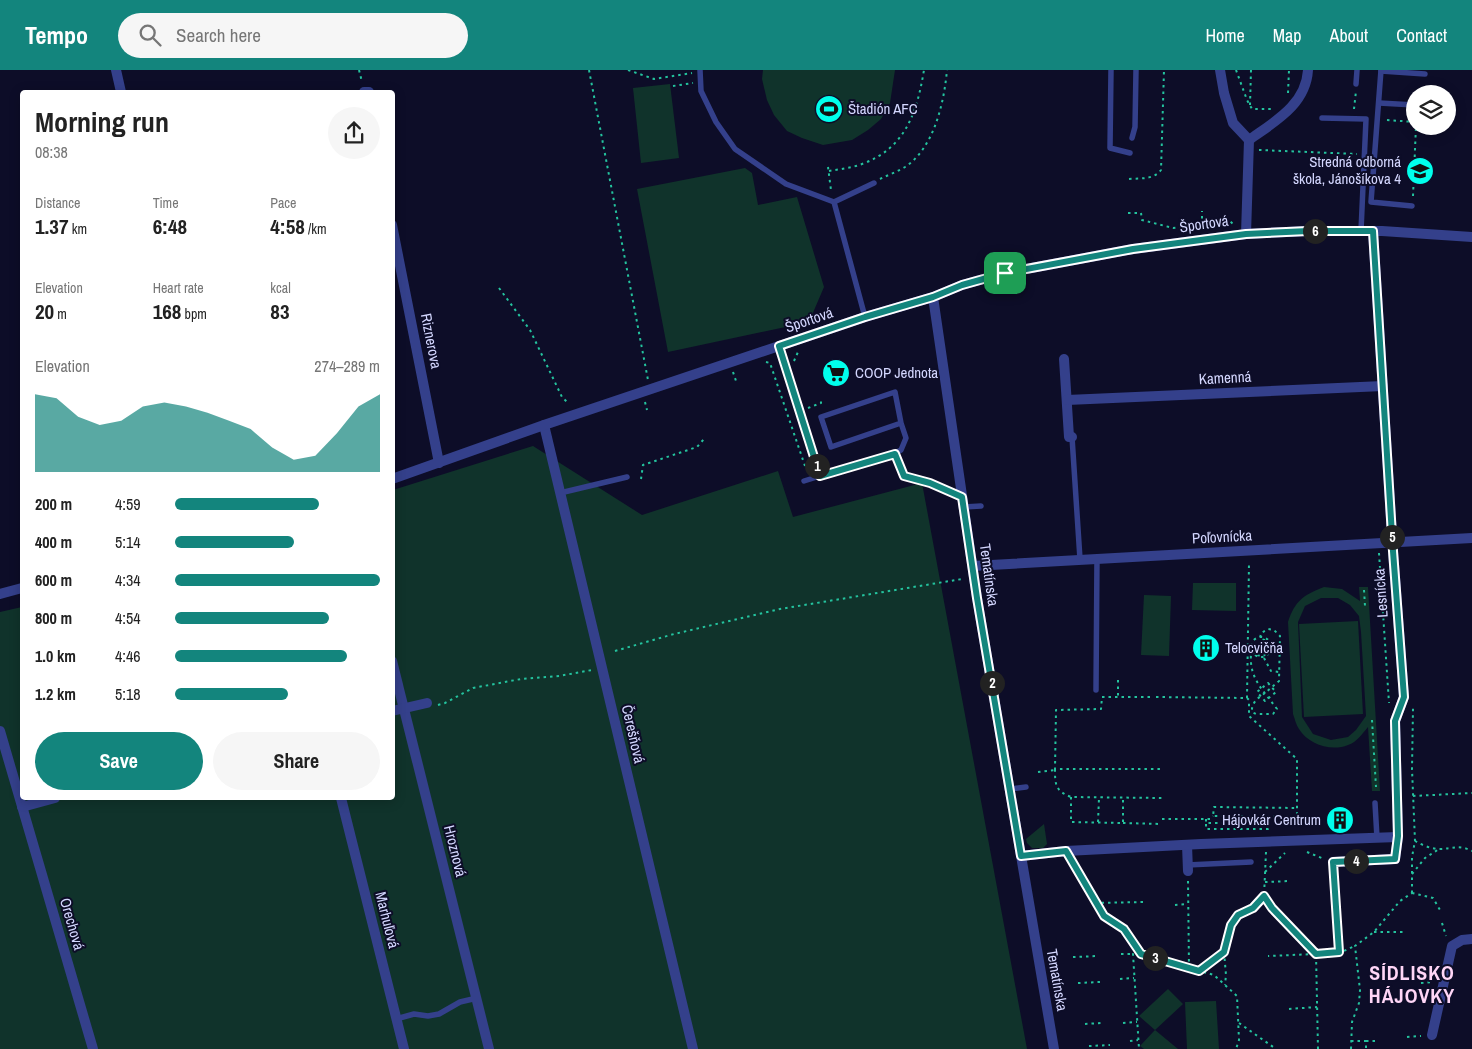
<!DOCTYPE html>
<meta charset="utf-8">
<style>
body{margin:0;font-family:"Archivo Narrow",sans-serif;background:#f6f6f6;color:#222;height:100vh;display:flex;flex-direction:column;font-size:19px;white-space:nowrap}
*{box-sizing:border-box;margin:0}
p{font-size:16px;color:#767676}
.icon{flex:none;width:28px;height:28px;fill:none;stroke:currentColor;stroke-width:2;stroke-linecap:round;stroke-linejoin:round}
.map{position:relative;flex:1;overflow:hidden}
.side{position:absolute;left:20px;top:20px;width:375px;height:710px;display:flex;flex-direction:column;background:#fff;border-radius:5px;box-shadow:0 2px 12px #0003}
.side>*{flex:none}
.buttons{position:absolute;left:1406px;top:15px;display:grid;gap:10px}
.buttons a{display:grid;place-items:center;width:50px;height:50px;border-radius:50%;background:#fff;box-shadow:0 2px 12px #0003;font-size:25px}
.pin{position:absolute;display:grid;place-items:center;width:42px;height:42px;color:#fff;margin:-21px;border-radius:10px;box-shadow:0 2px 8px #0006}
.km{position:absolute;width:25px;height:25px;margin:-12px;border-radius:50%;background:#222;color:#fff;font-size:14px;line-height:25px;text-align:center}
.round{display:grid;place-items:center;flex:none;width:52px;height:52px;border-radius:26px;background:#f6f6f6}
.headline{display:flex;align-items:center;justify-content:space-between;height:85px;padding:0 15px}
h1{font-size:28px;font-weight:800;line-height:38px}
.metrics{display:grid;grid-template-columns:repeat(3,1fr);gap:8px;height:85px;padding:5px 15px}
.metrics div{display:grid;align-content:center}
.metrics b{font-size:21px;font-weight:800}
.metrics small{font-size:14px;font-weight:400}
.metrics p{font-size:14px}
.chart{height:140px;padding:10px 15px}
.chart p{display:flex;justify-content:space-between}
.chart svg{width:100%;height:90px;margin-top:5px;fill:#13857d;opacity:.7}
.button{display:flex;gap:10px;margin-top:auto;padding:10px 15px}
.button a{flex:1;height:58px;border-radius:30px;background:#13857d;color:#fff;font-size:20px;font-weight:800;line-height:58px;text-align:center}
.button a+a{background:#f6f6f6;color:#222}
ul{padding:0 15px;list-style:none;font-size:16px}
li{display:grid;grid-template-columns:80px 60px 1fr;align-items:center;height:38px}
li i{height:12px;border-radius:6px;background:#13857d}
header{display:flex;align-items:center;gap:30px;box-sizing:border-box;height:70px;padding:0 25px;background:#13857d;color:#fff}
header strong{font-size:24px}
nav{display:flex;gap:28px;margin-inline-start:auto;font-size:18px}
.search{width:350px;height:45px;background:#f6f6f6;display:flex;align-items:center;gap:12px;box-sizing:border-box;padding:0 18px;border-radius:28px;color:#767676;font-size:19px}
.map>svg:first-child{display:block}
</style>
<header>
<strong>Tempo</strong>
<div class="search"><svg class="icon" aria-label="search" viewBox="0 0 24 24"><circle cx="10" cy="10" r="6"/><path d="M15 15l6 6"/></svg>Search here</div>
<nav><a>Home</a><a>Map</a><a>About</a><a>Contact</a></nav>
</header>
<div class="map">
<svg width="1472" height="979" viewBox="0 0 1472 979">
<rect width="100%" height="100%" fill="#0d0d28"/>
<g fill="#10332b" fill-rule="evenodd">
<path d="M763 0H895L890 33 881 49 868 60 852 70 823 75 802 68 787 61 774 45 767 30 762 9Z"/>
<path d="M670 14 679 88 641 93 633 18Z"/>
<path d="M745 98 752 103 758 135 797 127 824 217 809 252 668 282 637 119Z"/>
<path d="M533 376 642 445 778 401 793 447 922 413 1027 979H0V542L22 537V728H392L393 420Z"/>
<path d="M1193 513H1236V541L1192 540Z"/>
<path d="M1324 517 1342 519 1360 531 1359 517H1368L1380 721H1372L1368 657C1362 664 1357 672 1348 675 1331 682 1308 674 1299 659 1296 655 1295 649 1293 644L1288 552C1295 531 1303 525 1324 517ZM1321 528H1338L1350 535 1359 546 1361 562 1366 646 1356 660 1348 667 1331 670 1313 664 1302 647 1298 552 1305 536Z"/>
<path d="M1144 525 1171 526 1169 586 1141 585Z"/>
<path d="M1358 551 1363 644 1304 647 1299 554Z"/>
<path d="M1044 754 1047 774 1043 778H1032L1027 773 1026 769Z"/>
<path d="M1168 919 1183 934 1155 960 1178 979H1144L1140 976 1155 960 1139 946Z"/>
<path d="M1216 931 1219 979H1187L1185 932Z"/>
</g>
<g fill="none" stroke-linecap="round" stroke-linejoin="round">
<g stroke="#24c39e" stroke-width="2" stroke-dasharray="2.5 4" stroke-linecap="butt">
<path d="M359 0 362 12"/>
<path d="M589 0 648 310"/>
<path d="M628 0 654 9 692 3"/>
<path d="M1236 0 1247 30 1252 39H1271"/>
<path d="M673 16 693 13"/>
<path d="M1288 23 1289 0"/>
<path d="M1250 35 1251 0"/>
<path d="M1354 39 1356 21"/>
<path d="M1387 50 1415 52"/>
<path d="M1259 80 1357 84"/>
<path d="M828 97 831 120"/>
<path d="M829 101C840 99 852 98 862 94 906 78 917 42 924 0"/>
<path d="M880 109C888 105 897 102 905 97 934 78 944 33 947 0"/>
<path d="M1129 109C1141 108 1153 110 1161 100L1164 0"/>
<path d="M1413 126 1416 56"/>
<path d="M1128 143H1141L1142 150 1173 158 1230 151 1234 155"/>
<path d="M1202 155V141"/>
<path d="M499 218 530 260 562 327 569 334"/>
<path d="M794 291 798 282"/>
<path d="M766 292 770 293 805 396"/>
<path d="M733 302 736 311"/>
<path d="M645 332 647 340"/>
<path d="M808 338 821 333V330"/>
<path d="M641 409 643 395 697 377 704 369"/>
<path d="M913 409 930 413 951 422"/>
<path d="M1379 483 1389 633"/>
<path d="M1364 520 1365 536"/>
<circle cx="1261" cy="577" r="10"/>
<path d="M1270 578H1279"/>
<path d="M615 581 674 564 780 539 962 509"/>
<path d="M1264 588 1271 601 1279 602"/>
<path d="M1118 610V627"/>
<path d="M1268 613 1276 622 1265 631 1257 622Z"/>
<path d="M1265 623C1258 628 1251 633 1252 642L1256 644H1273L1277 639C1264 621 1249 609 1251 584L1253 582 1255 585 1263 586C1272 581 1272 570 1260 569L1261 563 1268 559 1274 560 1280 566 1279 611 1265 623"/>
<path d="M1150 627H1102L1101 639 1056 640 1055 699H1162"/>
<path d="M1156 627 1247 628 1249 493"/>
<path d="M1247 628 1249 630V646L1297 689V747L1213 746 1214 737 1297 738"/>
<path d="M438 635 445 633 473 618 521 609 559 606 592 600"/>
<path d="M1372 650 1376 717"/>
<path d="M1055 699C1055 714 1055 721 1071 727L1162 728"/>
<path d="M1038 702 1055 700"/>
<path d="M1413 726 1472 723"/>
<path d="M1071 727V752L1123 753V729"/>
<path d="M1162 749H1210L1213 746"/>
<path d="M1206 749V753H1268V759H1206V753"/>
<path d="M1098 752 1099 728"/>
<path d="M1123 753 1162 754"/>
<path d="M1415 771C1422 775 1431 779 1439 779 1453 779 1458 774 1472 781"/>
<path d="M1266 782 1264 826 1272 838 1316 884 1268 886"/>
<path d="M1307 782 1324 789"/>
<path d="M1072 792 1104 846 1124 859 1141 884 1214 905 1237 926 1239 970 1236 979"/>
<path d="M1265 802 1285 783"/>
<path d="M1334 803 1339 883"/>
<path d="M1412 804 1425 788 1439 779"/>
<path d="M1188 811 1189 898"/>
<path d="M1265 812 1290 811"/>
<path d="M1412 823V787L1415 771 1412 699 1413 638"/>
<path d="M1412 823 1433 828 1440 840"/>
<path d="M1095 833 1144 832"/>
<path d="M1175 835 1188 834"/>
<path d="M1442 853 1446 866"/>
<path d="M1374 862H1405"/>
<path d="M1135 877 1133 884 1139 979"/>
<path d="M1224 882 1226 905 1225 915"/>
<path d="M1121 884H1133"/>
<path d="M1073 887 1098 886"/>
<path d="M1199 901 1224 882 1231 855 1238 845 1253 838 1264 826"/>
<path d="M1120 909 1134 908"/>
<path d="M1078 913 1100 912"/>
<path d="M1421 913 1432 912"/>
<path d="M1289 939 1317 937"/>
<path d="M1123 953 1137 952"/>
<path d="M1239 953 1276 979"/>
<path d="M1085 954 1102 953"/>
<path d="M1407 967 1421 966"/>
<path d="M1130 971 1138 970"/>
<path d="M1351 971H1366V979"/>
<path d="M1366 971H1376"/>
<path d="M1089 976 1110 975"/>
<path d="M1318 979 1316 884 1339 883 1355 876"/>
<path d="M1351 979 1352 952 1359 933 1360 920 1355 876 1374 862 1400 831 1412 823"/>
</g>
<g stroke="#34408b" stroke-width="5.5">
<path d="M700 0 701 21 716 52 735 79 786 114 834 132"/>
<path d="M1111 0 1110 78 1130 83"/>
<path d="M1381 0 1371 132 1412 136"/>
<path d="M1381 1 1425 4"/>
<path d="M1356 14 1357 0"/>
<path d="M1379 33 1415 35"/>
<path d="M1322 48 1366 49 1361 161"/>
<path d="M1132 68 1135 57 1136 0"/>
<path d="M865 247 834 132 874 113"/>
<path d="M779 276 820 406 895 383 901 380 906 368 901 353 831 377 821 347 895 322 901 353"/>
<path d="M1072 367 1080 489"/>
<path d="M895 383 904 406"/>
<path d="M804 411 820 406"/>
<path d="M560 423 627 407"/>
<path d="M964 437 981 436"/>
<path d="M1096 620 1097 488"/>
<path d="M1010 719 1026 717"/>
<path d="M1375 733 1377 768"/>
<path d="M1187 795 1251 792"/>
<path d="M396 949 414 944 428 946 439 944 460 932 477 928"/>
</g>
<g stroke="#34408b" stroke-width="10">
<path d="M116 0 121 22"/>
<path d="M1220 0 1224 23 1233 53 1249 70"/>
<path d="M364 22H369"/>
<path d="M392 155 439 393"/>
<path d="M1246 164 1249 70C1274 52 1306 35 1308 0"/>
<path d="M933 227 977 528 1054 979"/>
<path d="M1064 289 1069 367H1072"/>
<path d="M1067 330 1383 316"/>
<path d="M544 355 693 979"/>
<path d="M392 409 544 355 865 247 933 227 962 215 1005 203 1133 179 1246 164 1308 161H1382L1472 167"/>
<path d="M973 496 1472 468"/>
<path d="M0 524 22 518"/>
<path d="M392 591 489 979"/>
<path d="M392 641 427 633"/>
<path d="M0 661 93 979"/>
<path d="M341 728 404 979"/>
<path d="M22 737 55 728"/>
<path d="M1187 775 1188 801"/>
<path d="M1021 786 1066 781 1201 774 1398 767"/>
<path d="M1333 792 1395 789 1398 767 1395 651 1404 627 1393 481 1373 161"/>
<path d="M1432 965 1452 876 1462 870 1472 869"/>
</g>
</g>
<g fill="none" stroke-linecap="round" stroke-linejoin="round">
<g stroke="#fff" stroke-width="10">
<path id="route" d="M1308 161H1373L1393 481 1404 627 1395 651 1398 766 1395 789 1333 792 1339 882 1316 884 1272 838 1264 826 1253 838 1238 845 1231 855 1224 882 1199 901 1141 884 1124 859 1104 846 1066 781 1021 786 977 528 962 427 930 413 904 406 895 384 820 406 779 276 865 247 933 227 962 215 1005 203 1133 179 1246 164Z"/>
</g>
<use href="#route" stroke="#13857d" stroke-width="6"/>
</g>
<defs>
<g id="stadium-disc" transform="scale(1.4375)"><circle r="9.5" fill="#00ffec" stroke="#0d0d28"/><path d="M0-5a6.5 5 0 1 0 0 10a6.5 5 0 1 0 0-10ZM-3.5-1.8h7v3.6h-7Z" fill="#111"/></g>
<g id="university-disc" transform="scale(1.4375)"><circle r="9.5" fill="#00ffec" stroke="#0d0d28"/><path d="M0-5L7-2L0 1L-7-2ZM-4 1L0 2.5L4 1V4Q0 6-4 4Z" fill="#111"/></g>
<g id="supermarket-disc" transform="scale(1.4375)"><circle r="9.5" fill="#00ffec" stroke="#0d0d28"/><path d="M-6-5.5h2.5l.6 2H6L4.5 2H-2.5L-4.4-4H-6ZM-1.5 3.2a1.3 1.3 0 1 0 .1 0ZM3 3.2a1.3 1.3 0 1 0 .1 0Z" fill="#111"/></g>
<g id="building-disc" transform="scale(1.4375)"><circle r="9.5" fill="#00ffec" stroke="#0d0d28"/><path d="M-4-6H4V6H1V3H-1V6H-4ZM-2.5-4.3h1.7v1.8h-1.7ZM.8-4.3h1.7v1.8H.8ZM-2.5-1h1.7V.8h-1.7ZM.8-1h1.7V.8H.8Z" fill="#111"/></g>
</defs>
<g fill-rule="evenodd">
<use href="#stadium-disc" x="829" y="39"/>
<use href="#university-disc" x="1420" y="101"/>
<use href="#supermarket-disc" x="836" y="303"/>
<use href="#building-disc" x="1206" y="578"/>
<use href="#building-disc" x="1340" y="750"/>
</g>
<g text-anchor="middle" stroke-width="4" stroke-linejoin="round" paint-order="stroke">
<g font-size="15" fill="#d4d7ff" stroke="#0d0d28" text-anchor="start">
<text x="848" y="44">Štadión AFC</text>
<text x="1401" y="97" text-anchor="end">Stredná odborná<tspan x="1401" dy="17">škola, Jánošíkova 4</tspan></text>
<text x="855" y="308">COOP Jednota</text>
<text x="1225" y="583">Telocvičňa</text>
<text x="1321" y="755" text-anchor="end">Hájovkár Centrum</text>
</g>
<g font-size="15" fill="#d4d7ff" stroke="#0d0d28">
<text transform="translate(1204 154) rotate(-8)" y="5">Športová</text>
<text transform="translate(809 250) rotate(-19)" y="5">Športová</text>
<text transform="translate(431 271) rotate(79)" y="5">Riznerova</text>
<text transform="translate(1225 308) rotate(-3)" y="5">Kamenná</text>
<text transform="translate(1222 467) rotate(-3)" y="5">Poľovnícka</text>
<text transform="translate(989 505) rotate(82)" y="5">Tematínska</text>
<text transform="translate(1381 523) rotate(-94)" y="5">Lesnícka</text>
<text transform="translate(633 664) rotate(77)" y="5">Čerešňová</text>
<text transform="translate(455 781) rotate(76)" y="5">Hroznová</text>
<text transform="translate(387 850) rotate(76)" y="5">Marhuľová</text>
<text transform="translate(72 854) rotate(74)" y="5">Orechová</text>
<text transform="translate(1057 910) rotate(80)" y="5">Tematínska</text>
</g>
<g font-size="20" font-weight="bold" letter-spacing="1" fill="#ffd6f7" stroke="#0d0d28">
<text x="1412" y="910">SÍDLISKO<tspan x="1412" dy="23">HÁJOVKY</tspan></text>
</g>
</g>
</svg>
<div class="buttons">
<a><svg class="icon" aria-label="layers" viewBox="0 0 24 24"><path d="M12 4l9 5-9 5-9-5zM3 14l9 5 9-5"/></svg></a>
</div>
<div class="pin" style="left:1005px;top:203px;background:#1e9e55"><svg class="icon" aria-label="arrive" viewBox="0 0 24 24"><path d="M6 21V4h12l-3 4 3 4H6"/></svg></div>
<b class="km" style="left:817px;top:396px">1</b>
<b class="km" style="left:992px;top:613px">2</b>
<b class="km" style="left:1155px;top:888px">3</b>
<b class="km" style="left:1356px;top:791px">4</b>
<b class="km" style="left:1392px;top:467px">5</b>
<b class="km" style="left:1315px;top:161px">6</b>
<section class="side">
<div class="headline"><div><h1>Morning run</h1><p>08:38</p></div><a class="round"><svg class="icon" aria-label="share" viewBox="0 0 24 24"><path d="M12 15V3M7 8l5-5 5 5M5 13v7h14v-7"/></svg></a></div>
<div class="metrics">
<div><p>Distance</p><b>1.37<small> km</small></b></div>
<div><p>Time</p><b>6:48</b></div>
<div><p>Pace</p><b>4:58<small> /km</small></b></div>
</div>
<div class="metrics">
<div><p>Elevation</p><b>20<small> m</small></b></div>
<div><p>Heart rate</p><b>168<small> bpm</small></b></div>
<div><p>kcal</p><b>83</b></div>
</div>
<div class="chart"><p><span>Elevation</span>274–289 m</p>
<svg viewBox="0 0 160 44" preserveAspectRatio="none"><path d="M0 44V6L10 8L20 17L30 21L40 19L50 12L60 10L70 12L80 15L90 19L100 23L110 32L120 38L130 36L140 25L150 12L160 6V44z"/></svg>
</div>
<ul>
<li><b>200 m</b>4:59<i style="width:70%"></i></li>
<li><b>400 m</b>5:14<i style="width:58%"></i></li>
<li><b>600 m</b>4:34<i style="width:100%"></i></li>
<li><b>800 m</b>4:54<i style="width:75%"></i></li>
<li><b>1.0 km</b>4:46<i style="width:84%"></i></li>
<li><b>1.2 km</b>5:18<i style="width:55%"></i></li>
</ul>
<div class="button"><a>Save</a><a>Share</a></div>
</section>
</div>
